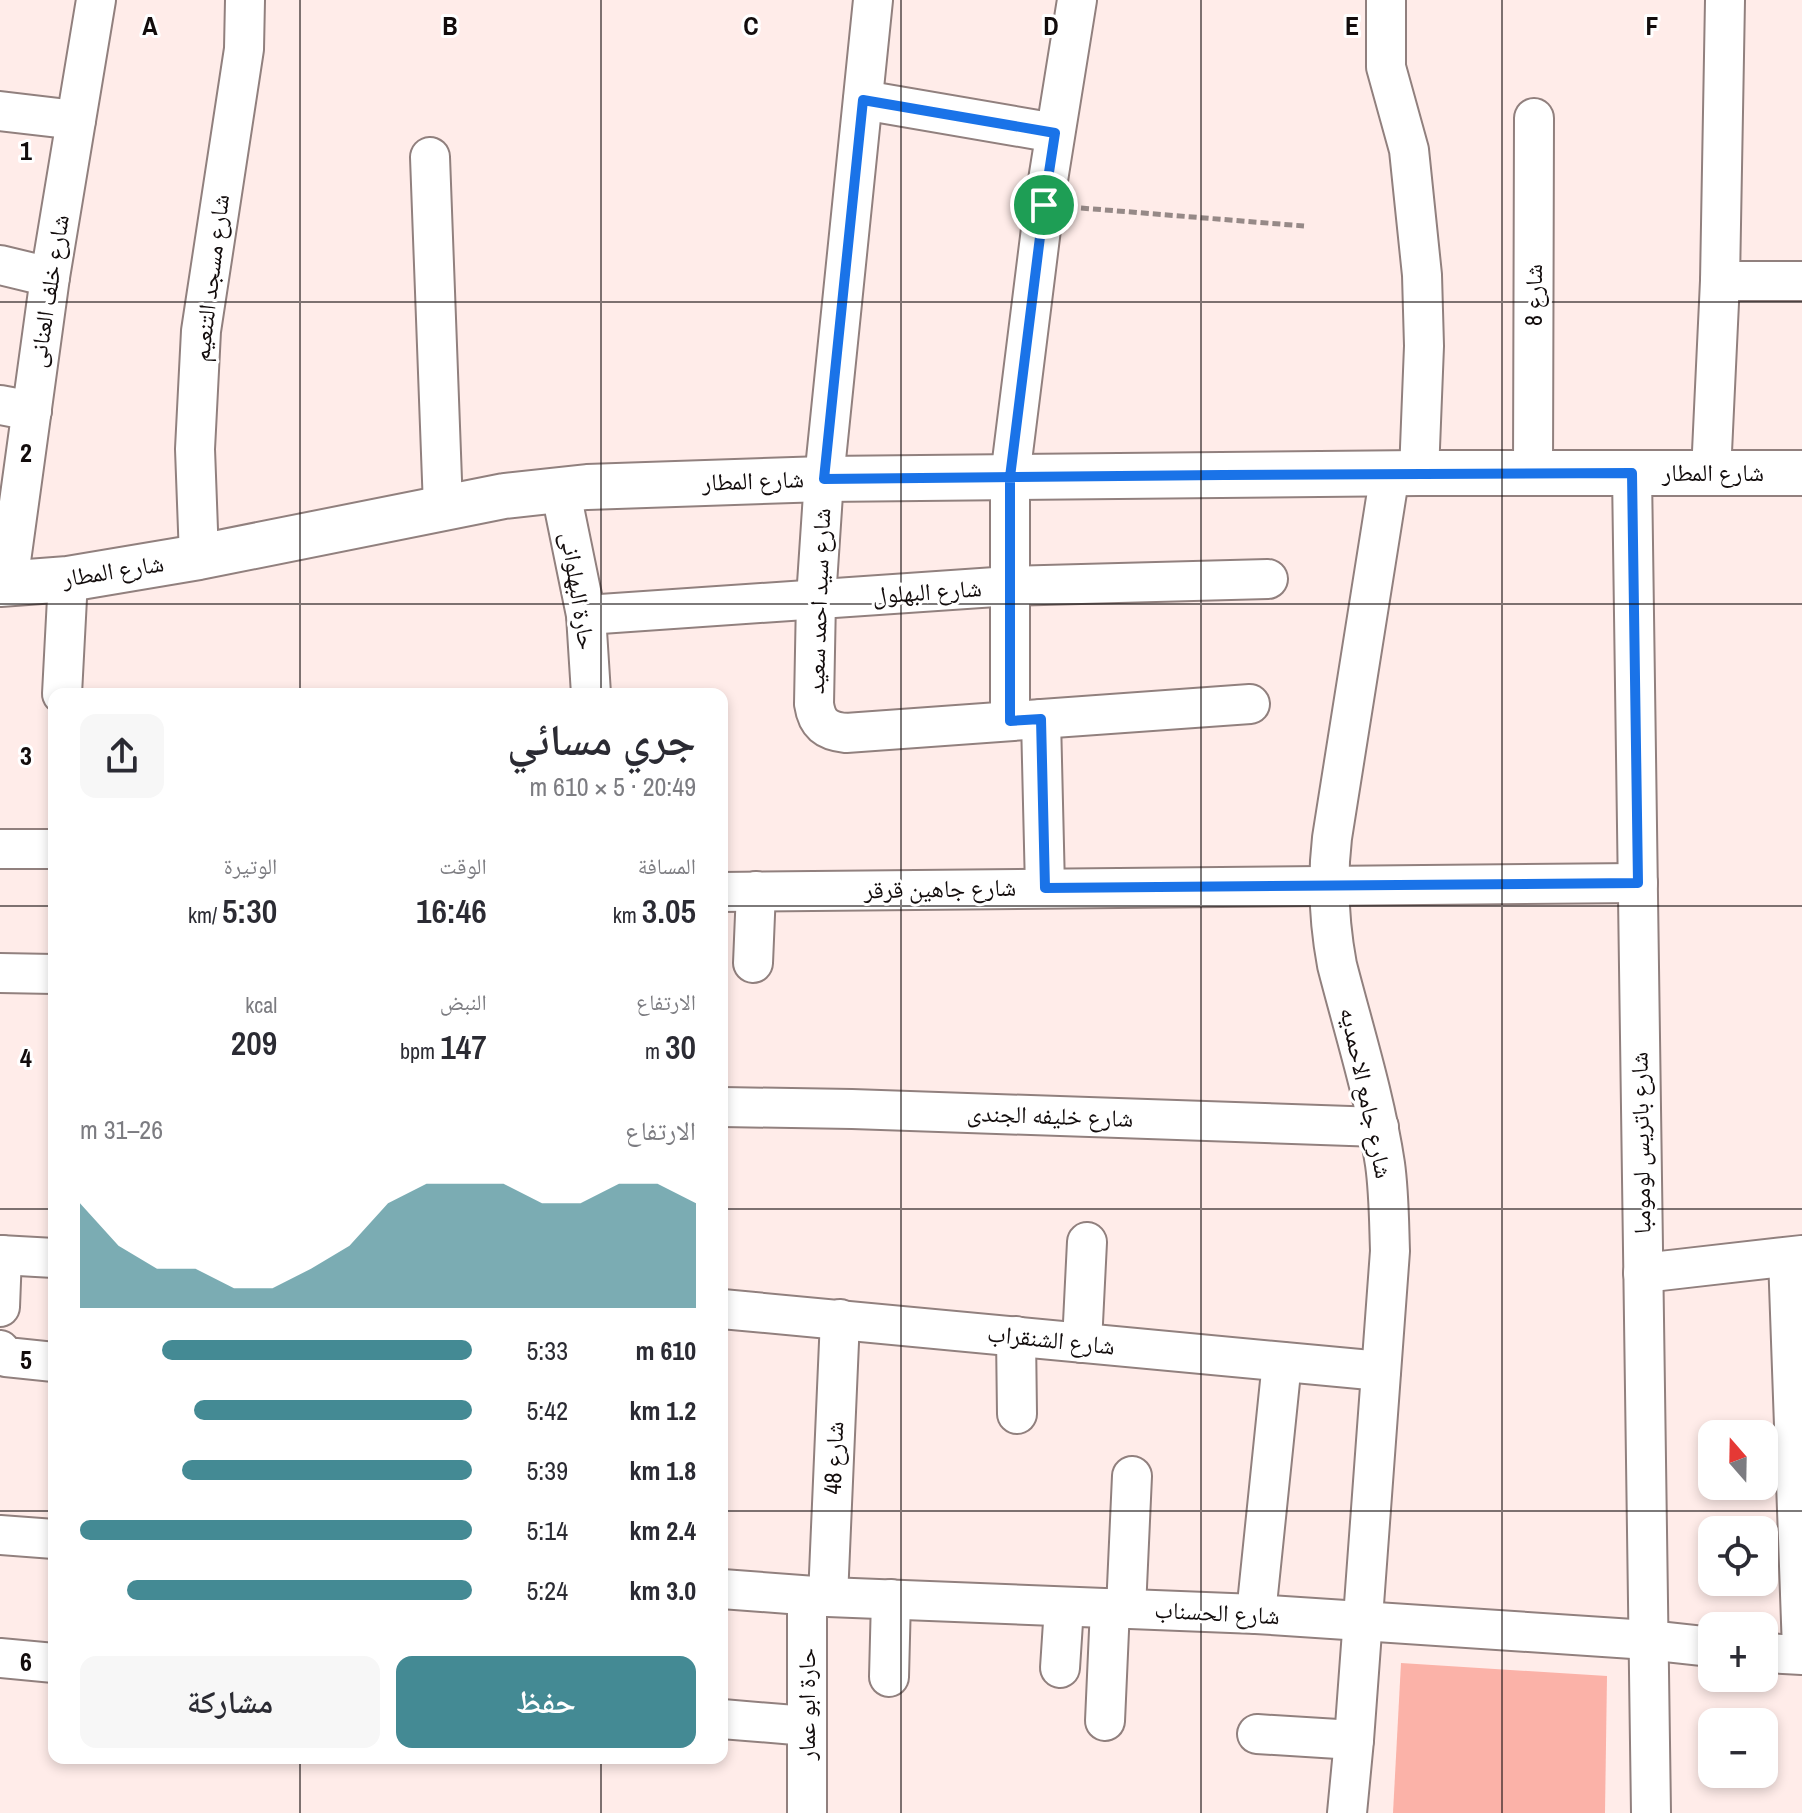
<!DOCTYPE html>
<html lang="ar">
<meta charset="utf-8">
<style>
body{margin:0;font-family:"Archivo Narrow","Noto Naskh Arabic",sans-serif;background:#f7f7f7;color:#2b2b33;direction:rtl;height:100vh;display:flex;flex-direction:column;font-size:30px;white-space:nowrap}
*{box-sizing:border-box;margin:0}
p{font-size:26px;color:#7c7c81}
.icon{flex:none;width:44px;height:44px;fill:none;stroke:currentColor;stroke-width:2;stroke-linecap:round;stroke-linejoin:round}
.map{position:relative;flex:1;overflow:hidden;direction:ltr}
.details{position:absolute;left:48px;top:688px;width:680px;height:1076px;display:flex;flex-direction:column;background:#fff;border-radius:16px;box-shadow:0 4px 12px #0003;direction:rtl}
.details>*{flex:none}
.needle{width:52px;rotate:340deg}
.buttons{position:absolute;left:1698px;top:1420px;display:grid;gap:16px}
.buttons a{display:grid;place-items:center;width:80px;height:80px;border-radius:16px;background:#fff;box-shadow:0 4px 12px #0003;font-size:40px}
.pin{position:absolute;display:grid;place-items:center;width:68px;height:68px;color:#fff;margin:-34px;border:4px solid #fff;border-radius:50%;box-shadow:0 2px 8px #0007}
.round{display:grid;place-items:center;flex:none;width:84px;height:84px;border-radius:16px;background:#f7f7f7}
.summary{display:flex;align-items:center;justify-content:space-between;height:136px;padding:0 32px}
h1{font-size:44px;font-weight:600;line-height:60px}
.metrics{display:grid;grid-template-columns:repeat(3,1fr);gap:12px;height:136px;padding:8px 32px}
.metrics div{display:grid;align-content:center}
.metrics b{font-size:34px;font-weight:600}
.metrics small{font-size:22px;font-weight:400}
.metrics p{font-size:22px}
.chart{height:224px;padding:16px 32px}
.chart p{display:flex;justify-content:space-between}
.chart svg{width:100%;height:144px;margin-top:8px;fill:#448a94;opacity:.7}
.cta{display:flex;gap:16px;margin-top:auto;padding:16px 32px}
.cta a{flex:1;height:92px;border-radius:16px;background:#448a94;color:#fff;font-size:32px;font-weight:600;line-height:92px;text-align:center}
.cta a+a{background:#f7f7f7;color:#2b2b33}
ul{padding:0 32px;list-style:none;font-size:26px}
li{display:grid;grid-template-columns:128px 96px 1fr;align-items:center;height:60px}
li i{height:20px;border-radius:10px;background:#448a94}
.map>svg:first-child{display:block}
</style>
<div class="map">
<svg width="1802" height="1813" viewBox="0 0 1802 1813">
<rect width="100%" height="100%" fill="#ffece9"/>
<path fill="#fbb2a8" d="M1401 1663 1607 1676 1605 1813H1393Z"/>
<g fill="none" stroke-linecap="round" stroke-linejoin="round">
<g stroke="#91807e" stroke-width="42">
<g id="minor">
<path d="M873 0 824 479 816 599 814 704C817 724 826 731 846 733L1250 704"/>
<path d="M1386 0V67L1409 150 1422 275 1424 346 1419 473"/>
<path d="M863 100 1055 133"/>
<path d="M0 111 76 120"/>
<path d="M430 157 443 507"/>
<path d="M0 265 50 277"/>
<path d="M1720 281H1802"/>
<path d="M0 405 32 411"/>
<path d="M1533 473 1534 118"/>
<path d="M1632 473 1651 1813"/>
<path d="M1711 473 1720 281 1725 0"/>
<path d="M560 488 586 615 591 694"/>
<path d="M199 557 195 449 201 331 244 49 245 0"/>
<path d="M8 583 50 277 96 0"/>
<path d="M586 615 1010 586 1268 579"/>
<path d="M62 694 68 579"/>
<path d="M1041 719 1045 888"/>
<path d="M1010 721V477L1044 205 1077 0"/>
<path d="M0 849H54"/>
<path d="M722 892 1638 883"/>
<path d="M753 963 756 891"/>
<path d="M0 973 54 974"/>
<path d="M722 1107 852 1109 1379 1127"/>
<path d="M0 1255 54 1258"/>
<path d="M1788 1257 1802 1650"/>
<path d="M1643 1273 1802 1255"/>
<path d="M0 1307 2 1255"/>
<path d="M722 1309 1381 1371"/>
<path d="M1016 1336 1017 1414"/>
<path d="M1082 1343 1087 1242"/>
<path d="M0 1350 6 1357 54 1362"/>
<path d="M0 1535 54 1539"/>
<path d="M722 1589 828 1597 1256 1614 1648 1640 1712 1647"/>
<path d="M807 1596V1813"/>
<path d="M828 1597 840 1319"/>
<path d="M1126 1609 1132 1476"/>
<path d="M1256 1614 1282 1362"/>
<path d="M1764 1653 1802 1655"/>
<path d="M0 1658 54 1663"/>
<path d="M1060 1668 1064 1607"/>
<path d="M889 1677 891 1599"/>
<path d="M722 1719 807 1726"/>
<path d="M1105 1721 1110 1608"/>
<path d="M1257 1734 1354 1740"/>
<path d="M1347 1813 1354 1740 1390 1251C1389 1222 1389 1192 1385 1164 1375 1097 1354 1031 1337 965 1329 922 1327 881 1332 838L1390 473"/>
</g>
</g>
<g stroke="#91807e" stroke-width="48">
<path id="tertiary" d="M0 584 68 579 199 557 504 496 587 487 824 479 1419 473H1802"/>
</g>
<path stroke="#968987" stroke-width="5" stroke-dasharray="8 4" stroke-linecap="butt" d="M1081 208 1304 226"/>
<use href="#minor" stroke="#fff" stroke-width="38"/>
<use href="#tertiary" stroke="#fff" stroke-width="44"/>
</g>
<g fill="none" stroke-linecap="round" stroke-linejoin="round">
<g stroke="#fff" stroke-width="16">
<path id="route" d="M1044 205 1010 477V721L1041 719 1045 888 1638 883 1632 473C1363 473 1093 476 824 479L863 100 1055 133 1044 205"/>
</g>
<use href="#route" stroke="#1a73e8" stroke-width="10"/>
</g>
<path fill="none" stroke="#120c0c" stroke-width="2" stroke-opacity="0.55" d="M300 0V694M601 0V694M901 0V1813M1201 0V1813M1502 0V1813M0 302H1802M0 604H1802M0 906H54M722 906H1802M0 1209H54M722 1209H1802M0 1511H54M722 1511H1802M300 1758V1813M601 1758V1813"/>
<g text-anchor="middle" stroke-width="6" stroke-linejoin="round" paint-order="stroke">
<g font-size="24" fill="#120c0c" stroke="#fff">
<text transform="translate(211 278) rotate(-83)" y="8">شارع مسجد التنعيم</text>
<text transform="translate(49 291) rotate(-81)" y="8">شارع خلف العنانى</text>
<text transform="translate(1534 295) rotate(-90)" y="8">شارع 8</text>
<text x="1713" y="481">شارع المطار</text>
<text transform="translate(753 481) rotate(-2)" y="8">شارع المطار</text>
<text transform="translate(113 571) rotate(-9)" y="8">شارع المطار</text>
<text transform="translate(578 591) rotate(81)" y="8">حارة البهلوانى</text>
<text transform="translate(927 592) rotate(-4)" y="8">شارع البهلول</text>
<text transform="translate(819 601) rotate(-88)" y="8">شارع سيد احمد سعيد</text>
<text transform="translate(940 889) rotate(-1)" y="8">شارع جاهين قرقر</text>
<text transform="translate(1366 1093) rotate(78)" y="8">شارع جامع الاحمديه</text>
<text transform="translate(1050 1116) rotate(2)" y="8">شارع خليفه الجندى</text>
<text transform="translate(1641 1143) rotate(-91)" y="8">شارع باتريس لومومبا</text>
<text transform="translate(1051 1340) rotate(6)" y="8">شارع الشنقراب</text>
<text transform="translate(834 1458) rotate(-88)" y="8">شارع 48</text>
<text transform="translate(1217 1613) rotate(3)" y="8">شارع الحسناب</text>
<text transform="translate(807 1704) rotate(-90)" y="8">حارة ابو عمار</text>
</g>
</g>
<g font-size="26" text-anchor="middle" font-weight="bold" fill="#120c0c" stroke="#fff" stroke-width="6" stroke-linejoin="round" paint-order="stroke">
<text x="150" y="35">A</text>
<text x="450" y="35">B</text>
<text x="751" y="35">C</text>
<text x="1051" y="35">D</text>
<text x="1352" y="35">E</text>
<text x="1652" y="35">F</text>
<text x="26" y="160">1</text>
<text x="26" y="462">2</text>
<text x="26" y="765">3</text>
<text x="26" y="1067">4</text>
<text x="26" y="1369">5</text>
<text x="26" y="1671">6</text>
</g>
</svg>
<div class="buttons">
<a><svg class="needle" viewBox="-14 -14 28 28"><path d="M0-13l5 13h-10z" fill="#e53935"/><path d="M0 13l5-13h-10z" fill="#7c7c81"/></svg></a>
<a><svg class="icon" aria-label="locate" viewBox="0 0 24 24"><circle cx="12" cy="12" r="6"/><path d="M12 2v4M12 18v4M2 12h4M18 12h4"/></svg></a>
<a>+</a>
<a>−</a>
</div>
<div class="pin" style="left:1044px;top:205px;background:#1e9e55"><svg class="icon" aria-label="arrive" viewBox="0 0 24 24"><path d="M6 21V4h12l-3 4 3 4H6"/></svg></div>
<section class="details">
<div class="summary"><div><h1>جري مسائي</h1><p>20:49 · 5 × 610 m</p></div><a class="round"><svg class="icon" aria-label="share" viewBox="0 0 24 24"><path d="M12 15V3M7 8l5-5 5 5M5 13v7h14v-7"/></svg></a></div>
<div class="metrics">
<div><p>المسافة</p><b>3.05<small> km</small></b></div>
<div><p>الوقت</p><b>16:46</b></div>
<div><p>الوتيرة</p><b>5:30<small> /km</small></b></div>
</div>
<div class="metrics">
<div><p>الارتفاع</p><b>30<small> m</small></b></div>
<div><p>النبض</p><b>147<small> bpm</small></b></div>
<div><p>kcal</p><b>209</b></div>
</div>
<div class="chart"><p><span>الارتفاع</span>26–31 m</p>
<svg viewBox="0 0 160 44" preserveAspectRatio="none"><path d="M0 44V12L10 25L20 32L30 32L40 38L50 38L60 32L70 25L80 12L90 6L100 6L110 6L120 12L130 12L140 6L150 6L160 12V44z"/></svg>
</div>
<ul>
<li><b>610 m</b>5:33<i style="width:79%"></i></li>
<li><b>1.2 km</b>5:42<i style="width:71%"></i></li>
<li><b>1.8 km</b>5:39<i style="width:74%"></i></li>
<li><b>2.4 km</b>5:14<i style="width:100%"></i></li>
<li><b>3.0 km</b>5:24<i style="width:88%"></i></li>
</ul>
<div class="cta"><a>حفظ</a><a>مشاركة</a></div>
</section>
</div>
